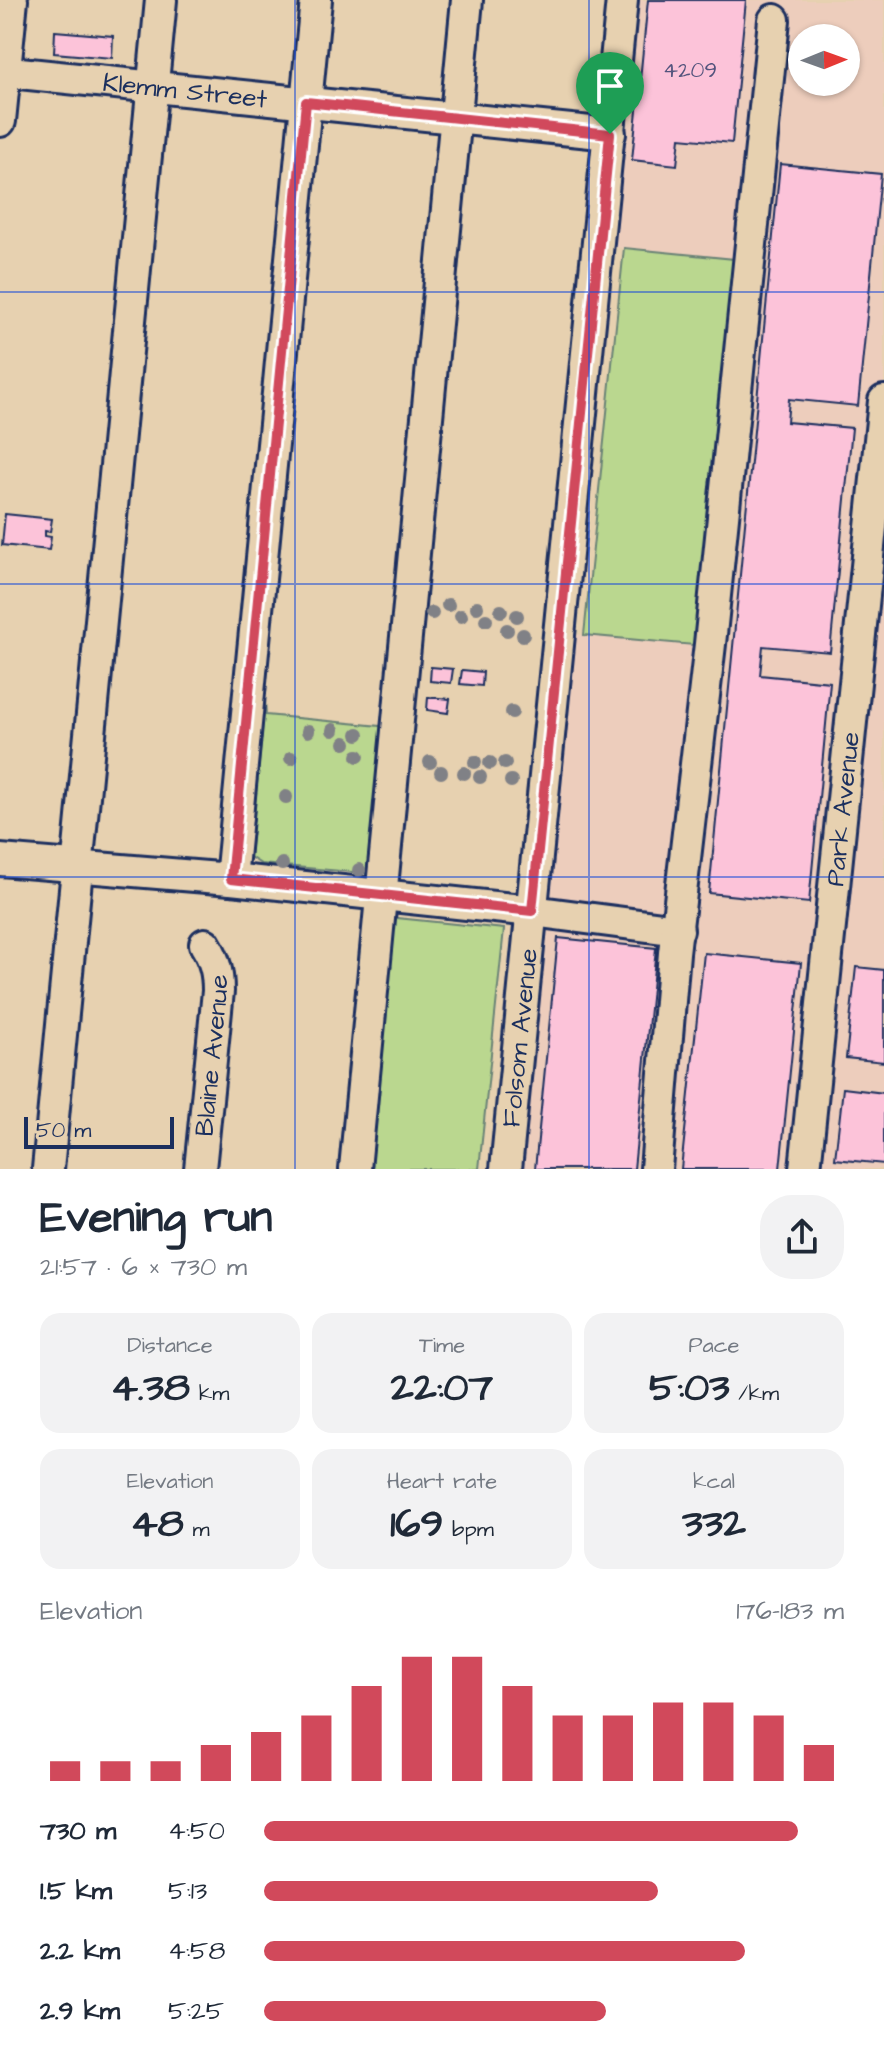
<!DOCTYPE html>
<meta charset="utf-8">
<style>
body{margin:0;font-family:"Architects Daughter",sans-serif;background:#f2f2f3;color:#1f2937;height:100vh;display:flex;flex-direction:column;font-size:30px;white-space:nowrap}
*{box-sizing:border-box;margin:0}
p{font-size:26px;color:#747a83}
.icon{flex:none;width:44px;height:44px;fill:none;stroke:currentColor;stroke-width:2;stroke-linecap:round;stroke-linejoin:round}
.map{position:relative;height:1169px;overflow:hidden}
.sheet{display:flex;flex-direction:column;background:#fff;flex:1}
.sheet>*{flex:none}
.needle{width:52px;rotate:89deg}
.fabs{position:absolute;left:788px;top:24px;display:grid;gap:16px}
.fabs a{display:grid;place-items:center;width:72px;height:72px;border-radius:50%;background:#fff;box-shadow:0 2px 6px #0004;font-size:40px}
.scale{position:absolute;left:24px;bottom:20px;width:150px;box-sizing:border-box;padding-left:8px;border:4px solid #1b2f5e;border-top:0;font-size:22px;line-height:28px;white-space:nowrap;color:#1b2f5e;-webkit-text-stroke:6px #e7d1b0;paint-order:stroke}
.pin{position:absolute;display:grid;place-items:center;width:68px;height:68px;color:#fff;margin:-82px -34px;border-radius:50% 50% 50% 0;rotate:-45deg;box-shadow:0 0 8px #0007}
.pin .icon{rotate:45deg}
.round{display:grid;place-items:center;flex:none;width:84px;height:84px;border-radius:32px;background:#f2f2f3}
.overview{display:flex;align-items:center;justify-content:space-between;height:136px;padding:0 40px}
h1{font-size:44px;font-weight:700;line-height:60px}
.figures{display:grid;grid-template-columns:repeat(3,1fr);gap:12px;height:136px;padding:8px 40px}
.figures div{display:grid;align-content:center;border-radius:20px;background:#f2f2f3;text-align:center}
.figures b{font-size:40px;font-weight:700}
.figures small{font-size:22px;font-weight:400}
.figures p{font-size:22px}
.chart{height:224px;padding:16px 40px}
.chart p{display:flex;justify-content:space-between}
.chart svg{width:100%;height:144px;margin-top:8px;stroke:#d1495b;stroke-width:6}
ul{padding:0 40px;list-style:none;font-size:26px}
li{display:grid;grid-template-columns:128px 96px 1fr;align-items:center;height:60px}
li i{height:20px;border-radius:10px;background:#d1495b}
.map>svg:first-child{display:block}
</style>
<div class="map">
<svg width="884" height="1169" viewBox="0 0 884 1169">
<rect width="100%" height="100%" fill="#e7d1b0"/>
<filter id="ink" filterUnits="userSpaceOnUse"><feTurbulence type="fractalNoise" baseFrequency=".0125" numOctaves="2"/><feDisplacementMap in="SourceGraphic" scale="16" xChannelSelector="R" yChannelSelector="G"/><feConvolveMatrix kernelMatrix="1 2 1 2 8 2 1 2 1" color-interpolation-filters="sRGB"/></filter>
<g filter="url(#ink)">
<path fill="#edcdbc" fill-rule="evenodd" d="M636 0H884V1169H520L573 634 704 646 744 260 611 247ZM802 38H846V82H802Z"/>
<g fill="#bad78f" stroke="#6a8376" stroke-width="2">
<path d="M624 248 744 260 705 646 584 635Z"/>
<path d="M265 700 266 715 390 727 375 874 261 864 250 857Z"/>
<path d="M387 917 504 929 479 1169H361Z"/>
</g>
<g fill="#fcc3d9" stroke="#1b2f5e" stroke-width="2">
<path d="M648 0H746L732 143 680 138 677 165 632 160Z"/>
<path d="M55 31 113 36 112 58 54 53Z"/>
<path d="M780 164 881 174 858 406 789 399 787 422 852 428 830 652 763 646 760 675 830 682 809 903 709 893Z"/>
<path d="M5 514 52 519 50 532 45 531V536L51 537 49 550 2 545Z"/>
<path d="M431 667 453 669 451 683 430 681Z"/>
<path d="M462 670 483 672 482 686 460 684Z"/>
<path d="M428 697 450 699 448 713 427 710Z"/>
<path d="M558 938 656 948 634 1169H535Z"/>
<path d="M704 953 801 963 780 1169H681Z"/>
<path d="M856 967 884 970V1062L846 1058Z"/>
<path d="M843 1088 884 1093V1164L835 1159Z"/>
</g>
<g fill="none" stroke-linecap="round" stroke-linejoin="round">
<g stroke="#1b2f5e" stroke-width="36">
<g id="minor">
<path id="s1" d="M0 71 610 134"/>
<path d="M0 121 12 0"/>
<path d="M0 860 231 879 532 911 678 930"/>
<path d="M231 879 316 0"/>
<path d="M48 1169 161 0"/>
<path id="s2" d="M200 1169 218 991C218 973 215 960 205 944"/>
<path d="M355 1169 467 0"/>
<path id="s3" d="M506 1169 622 0"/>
<path d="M656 1169 674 953 710 644 774 20"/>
<path id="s4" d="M805 1169 884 401"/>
</g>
</g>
<use href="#minor" stroke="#e7d1b0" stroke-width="30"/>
</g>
<g fill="#808186">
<circle cx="448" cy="605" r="7"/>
<circle cx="477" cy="607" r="7"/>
<circle cx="501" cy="611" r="7"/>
<circle cx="432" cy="613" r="7"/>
<circle cx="461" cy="616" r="7"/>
<circle cx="517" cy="616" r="7"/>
<circle cx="486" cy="620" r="7"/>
<circle cx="507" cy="630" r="7"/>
<circle cx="523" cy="635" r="7"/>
<circle cx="512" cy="712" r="7"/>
<circle cx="333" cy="730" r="7"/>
<circle cx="308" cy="731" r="7"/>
<circle cx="358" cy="734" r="7"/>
<circle cx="345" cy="743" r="7"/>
<circle cx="358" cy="756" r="7"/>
<circle cx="291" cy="758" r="7"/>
<circle cx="430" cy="762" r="7"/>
<circle cx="475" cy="762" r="7"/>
<circle cx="490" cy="763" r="7"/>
<circle cx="505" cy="763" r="7"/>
<circle cx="441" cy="772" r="7"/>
<circle cx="464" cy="773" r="7"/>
<circle cx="480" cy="777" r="7"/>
<circle cx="511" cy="781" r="7"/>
<circle cx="286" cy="797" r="7"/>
<circle cx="282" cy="864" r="7"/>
<circle cx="359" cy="870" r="7"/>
</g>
</g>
<g fill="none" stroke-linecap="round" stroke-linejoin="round" filter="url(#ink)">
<g stroke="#fff" stroke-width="16">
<path id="route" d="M306 102 610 134 532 911 231 879Z"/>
</g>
<use href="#route" stroke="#d1495b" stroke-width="10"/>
</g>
<path fill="none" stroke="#1d4ed8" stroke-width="2" stroke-opacity="0.55" d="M295 0V1169M589 0V1169M0 292H884M0 584H884M0 877H884"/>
<g text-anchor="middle" stroke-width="7" stroke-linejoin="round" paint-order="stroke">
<g font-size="22" fill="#53547d">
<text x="690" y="77">4209</text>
</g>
<g font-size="26" fill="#1b2f5e" stroke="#e7d1b0">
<text dy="9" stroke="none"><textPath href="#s1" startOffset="186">Klemm Street</textPath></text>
<text dy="9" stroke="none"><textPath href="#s4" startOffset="362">Park Avenue</textPath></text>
<text dy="9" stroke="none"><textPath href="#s3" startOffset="132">Folsom Avenue</textPath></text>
<text dy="9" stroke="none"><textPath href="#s2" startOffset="114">Blaine Avenue</textPath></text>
</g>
</g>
</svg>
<div class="fabs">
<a><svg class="needle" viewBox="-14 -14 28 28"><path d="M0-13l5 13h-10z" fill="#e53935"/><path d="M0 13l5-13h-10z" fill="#747a83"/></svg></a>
</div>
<div class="scale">50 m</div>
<div class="pin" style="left:610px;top:134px;background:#1e9e55"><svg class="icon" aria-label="arrive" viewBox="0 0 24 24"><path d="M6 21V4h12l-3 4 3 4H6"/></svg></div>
</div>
<section class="sheet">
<div class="overview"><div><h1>Evening run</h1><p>21:57 · 6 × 730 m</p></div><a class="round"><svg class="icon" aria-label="share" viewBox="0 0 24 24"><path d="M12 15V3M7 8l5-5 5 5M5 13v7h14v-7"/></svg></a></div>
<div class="figures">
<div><p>Distance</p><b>4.38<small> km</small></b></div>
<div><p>Time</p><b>22:07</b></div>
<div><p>Pace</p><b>5:03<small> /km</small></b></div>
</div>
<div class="figures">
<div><p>Elevation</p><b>48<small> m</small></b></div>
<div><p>Heart rate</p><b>169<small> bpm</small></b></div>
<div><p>kcal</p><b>332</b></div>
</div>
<div class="chart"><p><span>Elevation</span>176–183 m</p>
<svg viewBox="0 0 160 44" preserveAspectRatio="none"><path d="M5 44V38M15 44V38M25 44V38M35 44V33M45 44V29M55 44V24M65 44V15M75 44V6M85 44V6M95 44V15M105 44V24M115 44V24M125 44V20M135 44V20M145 44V24M155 44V33"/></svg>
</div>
<ul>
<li><b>730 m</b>4:50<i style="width:92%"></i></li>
<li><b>1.5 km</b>5:13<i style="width:68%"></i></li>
<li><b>2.2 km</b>4:58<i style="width:83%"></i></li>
<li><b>2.9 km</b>5:25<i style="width:59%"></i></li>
</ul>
</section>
